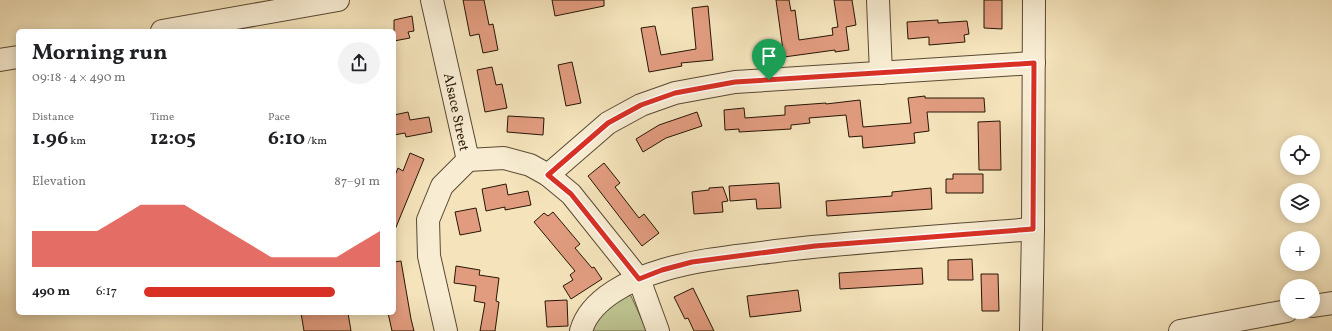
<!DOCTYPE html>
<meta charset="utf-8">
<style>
body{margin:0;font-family:Vollkorn,serif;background:#f2f2f2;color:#202124;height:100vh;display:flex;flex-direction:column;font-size:15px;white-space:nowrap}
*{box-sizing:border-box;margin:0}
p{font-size:13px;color:#757577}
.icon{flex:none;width:22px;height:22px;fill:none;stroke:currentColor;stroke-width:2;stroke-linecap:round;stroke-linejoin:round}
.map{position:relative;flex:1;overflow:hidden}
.side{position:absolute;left:16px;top:29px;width:380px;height:286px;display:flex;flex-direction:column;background:#fff;border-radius:6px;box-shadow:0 2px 10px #0003}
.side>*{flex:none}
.tools{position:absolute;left:1280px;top:135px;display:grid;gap:8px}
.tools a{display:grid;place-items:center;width:40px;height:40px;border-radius:50%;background:#fff;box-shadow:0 2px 10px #0003;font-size:20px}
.pin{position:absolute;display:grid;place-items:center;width:34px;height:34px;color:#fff;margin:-41px -17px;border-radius:50% 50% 50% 0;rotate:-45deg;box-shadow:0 0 4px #0007}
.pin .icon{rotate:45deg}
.round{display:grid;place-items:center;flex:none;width:42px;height:42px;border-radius:21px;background:#f2f2f2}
.summary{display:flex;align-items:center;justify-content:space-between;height:68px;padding:0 16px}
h1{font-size:22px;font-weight:700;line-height:30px}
.stats{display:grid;grid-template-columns:repeat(3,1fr);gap:6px;height:68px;padding:4px 16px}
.stats div{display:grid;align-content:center}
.stats b{font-size:20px;font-weight:700}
.stats small{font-size:11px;font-weight:400}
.stats p{font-size:11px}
.chart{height:112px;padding:8px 16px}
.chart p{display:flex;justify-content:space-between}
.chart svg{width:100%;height:72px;margin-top:4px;fill:#d93025;opacity:.7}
ul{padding:0 16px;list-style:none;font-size:13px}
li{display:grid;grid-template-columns:64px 48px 1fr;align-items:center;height:30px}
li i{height:10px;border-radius:5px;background:#d93025}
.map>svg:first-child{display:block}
</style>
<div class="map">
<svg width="1332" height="331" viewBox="0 0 1332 331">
<rect width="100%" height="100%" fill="#f4e3bb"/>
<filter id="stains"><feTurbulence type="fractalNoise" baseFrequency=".005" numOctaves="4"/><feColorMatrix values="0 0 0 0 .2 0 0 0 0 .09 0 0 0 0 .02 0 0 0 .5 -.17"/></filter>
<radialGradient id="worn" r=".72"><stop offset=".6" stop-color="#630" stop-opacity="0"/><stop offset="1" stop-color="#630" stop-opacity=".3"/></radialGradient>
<path fill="#bcc390" stroke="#726c4a" d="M627 293 631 296 647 331H587L590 323Z"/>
<g fill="#e19c7f" stroke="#271604">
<path d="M463 0H484L489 25 493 24 498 50 483 53 479 34 470 36Z"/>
<path d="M552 0H604V6L555 16Z"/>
<path d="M776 0H789L791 11 795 10 799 40 833 35 832 28 838 27 834 0H852L856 25 846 27 849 50 835 52V50L784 57Z"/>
<path d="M984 0H1002V29L984 28Z"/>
<path d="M708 6 713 60 681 63 682 66 649 72 641 28 655 26 661 55 696 49 692 8Z"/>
<path d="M412 16 414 31 408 32 410 38 394 41V20Z"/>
<path d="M938 20V23L967 21 969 34 964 35 965 42 929 45V37L908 39 907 22Z"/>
<path d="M572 62 581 103 566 106 558 65Z"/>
<path d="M492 67 496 85 502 84 507 108 485 112 477 70Z"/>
<path d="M925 96V98H984L985 112H927L929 131 914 133 915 143 863 148 862 136 849 137 846 115 809 118 810 123 791 125V129L739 132V129L725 130 724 110 744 108 745 118 785 115V106L826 103V104L860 100 863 127 911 123 908 98Z"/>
<path d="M408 112 410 120 429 117 432 132 406 137 405 133 394 135V115Z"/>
<path d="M697 112 702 126 666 138 643 152 636 139 659 125Z"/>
<path d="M508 116 544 118 543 135 507 132Z"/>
<path d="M1000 121 1001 170H979L978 122Z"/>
<path d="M410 153 424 159 394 232V178L398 168 403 171Z"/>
<path d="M604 163 620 183 615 187 639 218 644 214 659 233 642 246 588 176Z"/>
<path d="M953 174H983V193H946V179H953Z"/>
<path d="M779 183 781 208 757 209 756 199 730 201 729 186Z"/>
<path d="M506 184 508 195 528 191 531 205 505 210V207L486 211 482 189Z"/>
<path d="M723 187 728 201 722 202 723 212 694 214 692 192 709 190V188Z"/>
<path d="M931 188 932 209 827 216 826 201 892 196V192Z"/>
<path d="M476 208 481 231 460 235 455 212Z"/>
<path d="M553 212 580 244 575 248 592 268 594 267 602 279 571 299 563 286 573 280 570 275 575 271 534 222 544 213 548 216Z"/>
<path d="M972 259 973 280H948V260Z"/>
<path d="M401 261 411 319 414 331H392L388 313H394V262Z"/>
<path d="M456 266 480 270 479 275 499 278 496 301 499 302 495 331H480L485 303 474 301 476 286 454 283Z"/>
<path d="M922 268 923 284 840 289 839 273Z"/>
<path d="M981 274H998L999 311H982Z"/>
<path d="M693 288 714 331H694L688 318 685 319 674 297Z"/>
<path d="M798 290 801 311 750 317 747 296Z"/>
<path d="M567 300 568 326 547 327 545 301Z"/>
<path d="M301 313H348L351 331H304Z"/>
</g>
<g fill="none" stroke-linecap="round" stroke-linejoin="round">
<g stroke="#5a4932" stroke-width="24">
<g id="minor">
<path d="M432 0 468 160"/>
<path d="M878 0 881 73"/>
<path d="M162 31 338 0"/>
<path d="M0 60 18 57"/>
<path d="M468 160 504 158 530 165 548 175 571 194 639 279 658 331"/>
<path d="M548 175 608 123 641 105 675 93 735 82 1034 63"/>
<path d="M1313 306 1332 303"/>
<path d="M446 331 429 256 428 220 442 186 468 160"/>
<path d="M581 331C590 298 632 279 663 270 700 259 738 256 776 251 862 241 948 236 1033 229"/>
<path d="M1031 331 1033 229 1034 0"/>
<path d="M1180 331 1287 311"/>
</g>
</g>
<use href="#minor" stroke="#f8edd3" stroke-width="22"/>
</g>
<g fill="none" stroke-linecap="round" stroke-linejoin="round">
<g stroke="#fff" stroke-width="8">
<path id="route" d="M1034 63 1033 229 815 246 730 257 692 262 662 270 639 279 571 194 548 175 608 123 641 105 675 93 735 82Z"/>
</g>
<use href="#route" stroke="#d93025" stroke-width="5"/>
</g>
<g text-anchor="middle" stroke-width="3.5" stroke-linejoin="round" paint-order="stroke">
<g font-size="14" fill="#271604" stroke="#f8edd3">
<text transform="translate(457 112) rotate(78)" y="5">Alsace Street</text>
</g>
</g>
<rect width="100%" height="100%" filter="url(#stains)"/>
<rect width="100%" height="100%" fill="url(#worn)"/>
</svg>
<div class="tools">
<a><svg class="icon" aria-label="locate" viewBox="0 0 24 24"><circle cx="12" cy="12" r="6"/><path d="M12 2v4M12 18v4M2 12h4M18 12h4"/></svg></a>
<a><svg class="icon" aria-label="layers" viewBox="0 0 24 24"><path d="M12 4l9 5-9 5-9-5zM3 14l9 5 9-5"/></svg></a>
<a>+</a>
<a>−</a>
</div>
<div class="pin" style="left:769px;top:80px;background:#1e9e55"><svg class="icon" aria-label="arrive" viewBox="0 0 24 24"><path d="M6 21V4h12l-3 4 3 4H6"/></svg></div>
<section class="side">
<div class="summary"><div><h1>Morning run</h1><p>09:18 · 4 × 490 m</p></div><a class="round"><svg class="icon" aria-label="share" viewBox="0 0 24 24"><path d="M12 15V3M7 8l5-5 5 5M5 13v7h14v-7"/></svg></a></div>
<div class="stats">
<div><p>Distance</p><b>1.96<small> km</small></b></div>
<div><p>Time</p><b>12:05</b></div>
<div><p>Pace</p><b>6:10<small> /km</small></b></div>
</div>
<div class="chart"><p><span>Elevation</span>87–91 m</p>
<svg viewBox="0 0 160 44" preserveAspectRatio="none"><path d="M0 44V22L10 22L20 22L30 22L40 14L50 6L60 6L70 6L80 14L90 22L100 30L110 38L120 38L130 38L140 38L150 30L160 22V44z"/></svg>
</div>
<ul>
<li><b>490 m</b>6:17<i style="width:81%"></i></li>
</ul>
</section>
</div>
